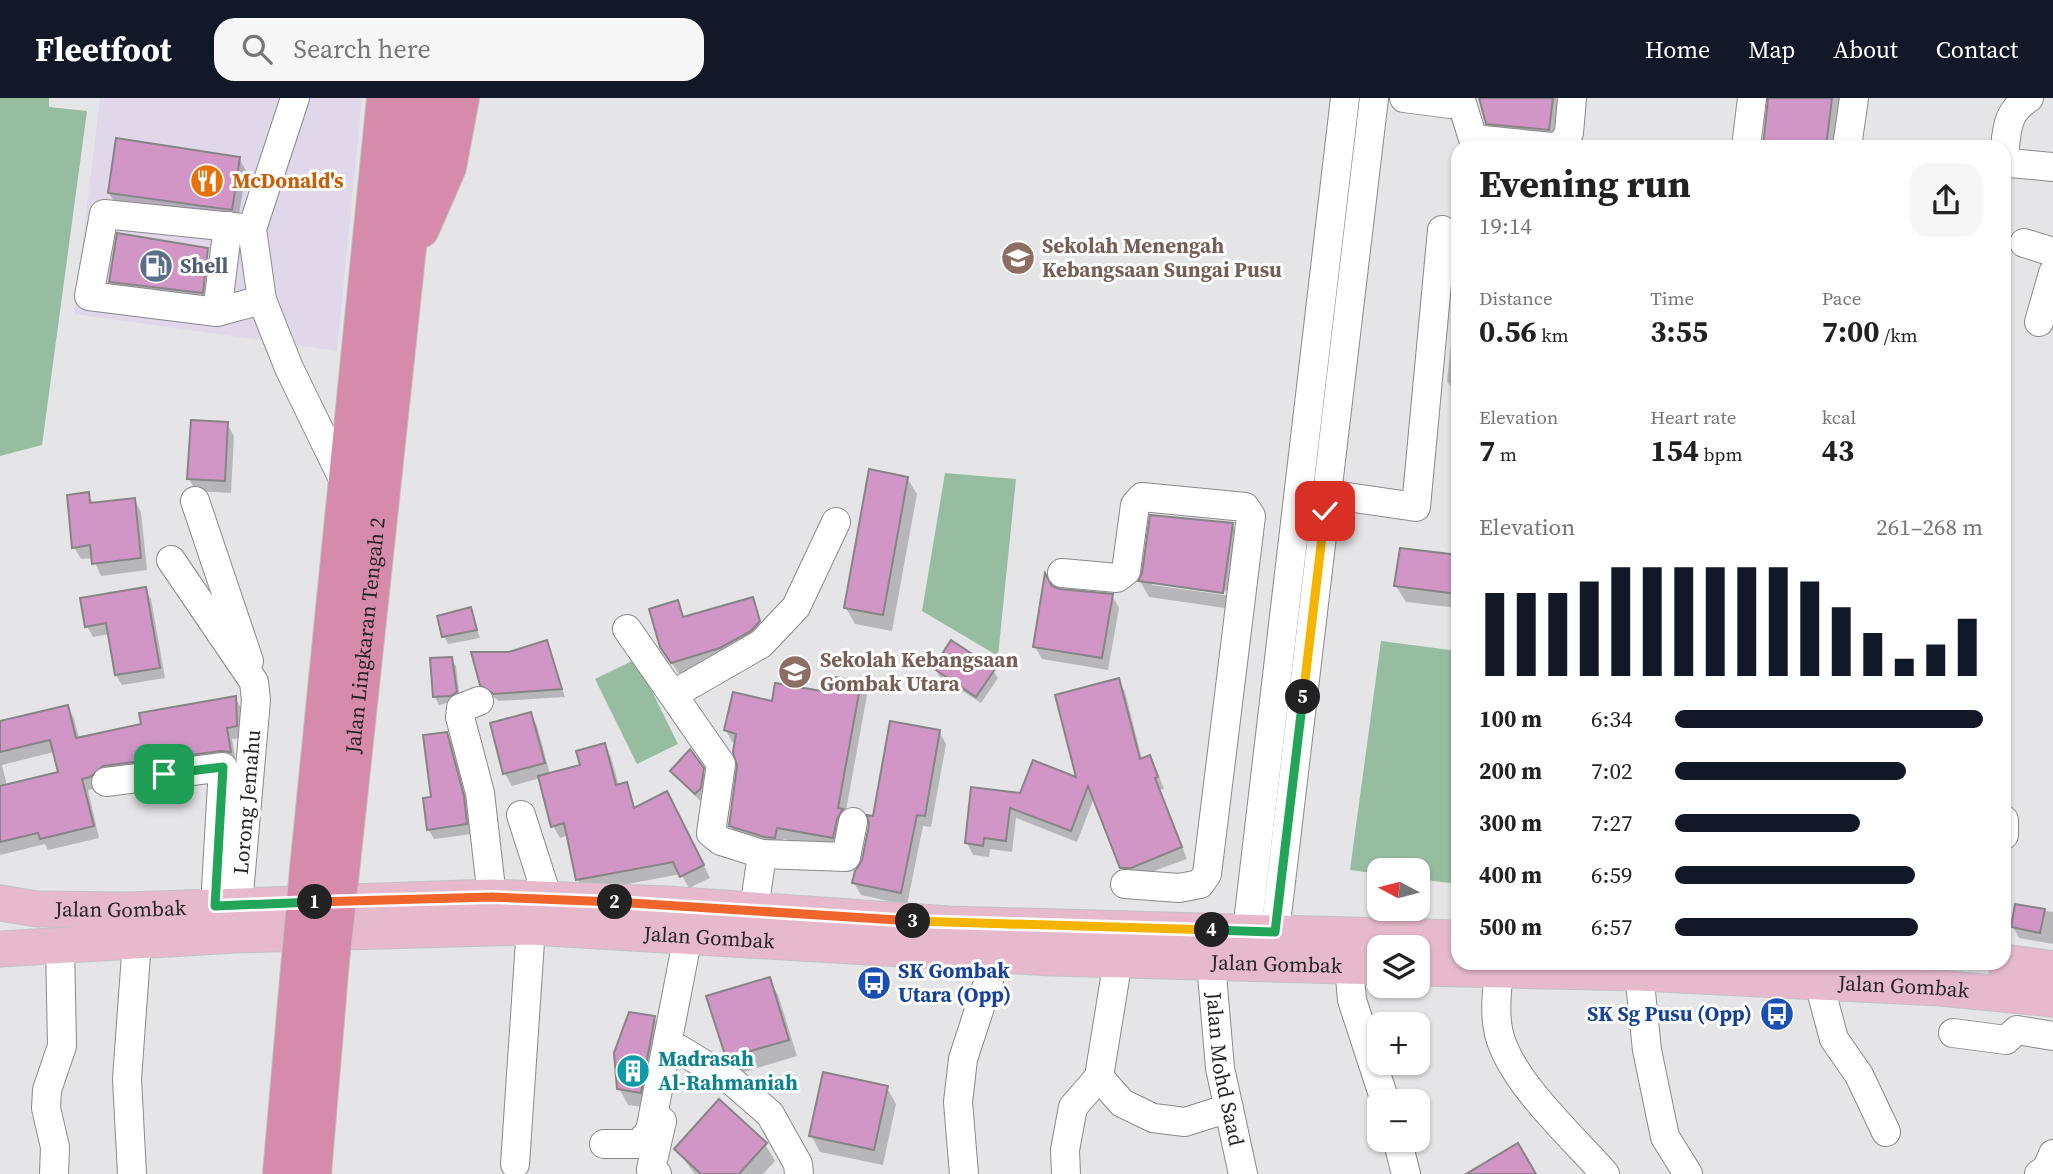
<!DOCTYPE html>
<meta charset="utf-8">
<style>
body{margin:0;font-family:"Source Serif 4",serif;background:#f6f6f6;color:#222;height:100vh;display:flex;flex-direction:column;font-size:26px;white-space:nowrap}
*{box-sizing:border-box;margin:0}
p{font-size:23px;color:#767676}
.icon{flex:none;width:38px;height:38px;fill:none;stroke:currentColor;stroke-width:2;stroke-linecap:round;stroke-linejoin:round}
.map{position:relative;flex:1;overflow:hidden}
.drawer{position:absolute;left:1451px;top:42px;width:560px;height:830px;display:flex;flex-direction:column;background:#fff;border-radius:21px;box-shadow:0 2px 5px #0004}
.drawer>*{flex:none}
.needle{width:46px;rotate:277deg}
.fabs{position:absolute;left:1367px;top:760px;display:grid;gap:14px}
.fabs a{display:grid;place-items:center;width:63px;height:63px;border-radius:14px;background:#fff;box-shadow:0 2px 5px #0004;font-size:35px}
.pin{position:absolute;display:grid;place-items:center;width:60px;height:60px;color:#fff;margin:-30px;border-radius:14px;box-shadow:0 4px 10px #0006}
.km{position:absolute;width:35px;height:35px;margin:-18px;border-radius:50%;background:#222;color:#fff;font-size:19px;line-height:35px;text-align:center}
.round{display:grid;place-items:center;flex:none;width:74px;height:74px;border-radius:21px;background:#f6f6f6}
.headline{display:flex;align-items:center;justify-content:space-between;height:119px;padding:0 28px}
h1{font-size:38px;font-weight:700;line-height:52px}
.metrics{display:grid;grid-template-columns:repeat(3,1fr);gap:10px;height:119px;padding:7px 28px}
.metrics div{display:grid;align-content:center}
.metrics b{font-size:30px;font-weight:700}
.metrics small{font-size:19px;font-weight:400}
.metrics p{font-size:19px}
.chart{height:196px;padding:14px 28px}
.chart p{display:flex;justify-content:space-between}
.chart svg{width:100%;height:126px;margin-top:7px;stroke:#111827;stroke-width:6}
ul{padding:0 28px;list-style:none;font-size:23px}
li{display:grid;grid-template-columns:112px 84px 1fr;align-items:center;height:52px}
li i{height:18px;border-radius:9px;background:#111827}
header{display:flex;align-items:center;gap:42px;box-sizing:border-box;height:98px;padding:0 35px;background:#111827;color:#fff}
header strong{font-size:33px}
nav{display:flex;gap:38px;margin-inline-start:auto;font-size:24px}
.search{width:490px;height:63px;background:#f6f6f6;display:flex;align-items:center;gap:18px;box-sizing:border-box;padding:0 24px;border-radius:21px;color:#767676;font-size:26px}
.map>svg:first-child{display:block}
</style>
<header>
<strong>Fleetfoot</strong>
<div class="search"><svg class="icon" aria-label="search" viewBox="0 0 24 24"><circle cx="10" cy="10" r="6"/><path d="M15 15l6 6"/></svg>Search here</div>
<nav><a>Home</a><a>Map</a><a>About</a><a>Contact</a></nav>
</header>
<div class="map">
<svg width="2053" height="1076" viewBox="0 0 2053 1076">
<rect width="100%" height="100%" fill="#e5e5e8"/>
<path fill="#e1d7eb" d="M100 0H362L337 253 74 216Z"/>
<g fill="#97bda0">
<path d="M0 0H49V9L87 13 42 347 0 358Z"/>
<path d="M945 375 1016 381 998 558 922 513Z"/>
<path d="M1381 543 1458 553V786L1418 781V772H1379V776L1350 772Z"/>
<path d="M636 561 678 646 637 666 595 581Z"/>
</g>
<g fill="#0003" fill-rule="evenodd">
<path d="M1481 0H1564L1557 48 1497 41 1487 25Z"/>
<path d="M1770 0H1848L1842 49H1763Z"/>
<path d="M239 60 246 73 238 123 116 107 109 95Z"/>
<path d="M1452 105 1458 106V129L1451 117Z"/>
<path d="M207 152 204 198 112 187 110 183Z"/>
<path d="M1458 186V299L1447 283Z"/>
<path d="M227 326 234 338 231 395 196 393 189 381Z"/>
<path d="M907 380 917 396 892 533 855 526 846 510Z"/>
<path d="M88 396 94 406 134 401 141 414 147 472 101 478 93 460 81 461 74 449Z"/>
<path d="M1232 426 1242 442 1232 511 1149 499 1140 483ZM1152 483 1232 494V498L1152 487Z"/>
<path d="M1458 459V510L1406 504 1396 488Z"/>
<path d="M1052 490 1112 498 1119 510 1108 572 1042 561 1035 549Z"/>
<path d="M145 491 151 501 165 580 122 587 116 577 110 536 93 539 87 528Z"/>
<path d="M752 501 765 536 727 562 679 576 669 561 677 504 685 520Z"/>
<path d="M470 511 480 540 448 546 444 538Z"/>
<path d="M546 544 565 599 499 603 486 594 481 586 509 556Z"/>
<path d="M451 561 456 568 460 602 439 607 435 599Z"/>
<path d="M935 570 993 572 998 580 981 605 939 578Z"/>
<path d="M1118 582 1125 594 1142 661 1149 659 1156 670 1164 691 1160 692 1187 761 1129 782 1094 700 1077 744 1016 720 1012 754 990 751 989 759 973 757 967 745 1021 696 1079 682Z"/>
<path d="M860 585 867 597 839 751 783 741 781 751 737 739 731 728 739 668 737 645 732 644 726 632 773 606 829 596Z"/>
<path d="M235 600 242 611 243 640 232 641 236 665 229 664 88 692 99 740 48 752 45 746 0 757V625L67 609 74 620 79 641 143 627ZM54 654 60 676 7 688 2 667Z"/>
<path d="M531 616 537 628 550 676 582 668 604 647 611 659 619 688 626 686 636 711 674 707 710 780 689 790 681 776 585 794 578 782 569 737 560 740 553 728 540 680 512 688 505 676 492 626Z"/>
<path d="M939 633 946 646 931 729 923 728 907 807 861 797 854 785 864 763Z"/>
<path d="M446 636 452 646 468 710 472 736 434 741 428 731Z"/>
<path d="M702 671 707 680 704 698 700 703 673 673Z"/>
<path d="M2016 808 2053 814V846L2019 840 2013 829Z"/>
<path d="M769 881 778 897 797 958 737 976 728 960 708 900Z"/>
<path d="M654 920 664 936 649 1010 628 1007 619 990Z"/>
<path d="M887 990 896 1006 883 1067 820 1054 811 1037Z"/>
<path d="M765 1046 775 1063 763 1076H695L676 1051Z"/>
</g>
<g fill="#d196c6" stroke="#878486" stroke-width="2">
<path d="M1479 0H1553L1549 32 1486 26Z"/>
<path d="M1768 0H1832L1826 49H1763Z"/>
<path d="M116 40 240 59 232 112 108 95Z"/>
<path d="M117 135 208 150 203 195 109 184Z"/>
<path d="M191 322 228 324 225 383 187 381Z"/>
<path d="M869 371 908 379 883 517 844 510Z"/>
<path d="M89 394 90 405 135 400 141 460 92 466 90 447 72 450 67 397Z"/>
<path d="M1150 417 1233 425 1223 495 1138 483 1142 475Z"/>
<path d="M1400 450 1458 457V496L1394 488Z"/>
<path d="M1045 475 1052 488 1060 491 1113 496 1102 560 1033 549Z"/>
<path d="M146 489 160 570 115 577 106 525 85 529 80 500Z"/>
<path d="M753 499 760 523 751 533 720 550 671 565 660 549 649 511 678 502 683 519Z"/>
<path d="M471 509 477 532 442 539 437 518Z"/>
<path d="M547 542 562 591 494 596 480 587 471 554H509Z"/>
<path d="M951 542 995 571 976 599 933 570Z"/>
<path d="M452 559 457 594 450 598 433 599 430 560Z"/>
<path d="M830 578 861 584 838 710 843 711 837 721 833 740 777 730 775 740 765 739 729 728 737 668 733 654 736 636 724 632 733 594 772 603 775 585 827 594Z"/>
<path d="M1119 580 1140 661 1150 657 1158 679 1155 680 1182 749 1131 770H1120L1088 688 1071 733 1010 710 1006 743 984 740 983 748 965 745 971 689 1020 695 1033 662 1076 679 1055 597Z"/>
<path d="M236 598 237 628 227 630 231 654 221 653 103 668 90 679 82 681 94 728 40 741 38 735 0 744V688L58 674 50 642 0 654V623L68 607 76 640 141 626 139 615Z"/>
<path d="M531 614 545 665 503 676 490 625Z"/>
<path d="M890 623 940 632 925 718 917 717 901 795 852 785 855 773 862 762 869 727 867 717 873 718Z"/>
<path d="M447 634 464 698 467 726 427 732 423 700 431 699 423 637Z"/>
<path d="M605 645 616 687 627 684 634 710 667 693 704 767 680 779 673 764 576 782 564 725 551 729 538 678 580 667 576 653Z"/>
<path d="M690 651 704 670 701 690 695 696 670 673Z"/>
<path d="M2015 806 2045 811 2040 835 2011 829Z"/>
<path d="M770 879 789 942 726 960 706 898Z"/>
<path d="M629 914 655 918 641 995 617 991 614 955Z"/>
<path d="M823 974 888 988 874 1052 809 1038Z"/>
<path d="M719 1001 767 1045 739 1076H701L674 1051Z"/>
<path d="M1518 1045 1536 1076H1466Z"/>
</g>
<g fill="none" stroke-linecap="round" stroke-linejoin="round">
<g stroke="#89898c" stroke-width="30">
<g id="minor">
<path d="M295 0 252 131 262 202 289 270 347 389"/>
<path d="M1404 0 1450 6 1461 0"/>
<path d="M2029 0C2006 14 2007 32 2004 58L2010 65 2053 69"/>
<path d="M1461 2 1473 41 1551 49 1562 47 1569 35 1572 0"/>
<path d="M1746 49 1752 0"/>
<path d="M1847 49 1854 0"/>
<path d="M252 131 104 116 89 198 217 214 262 202"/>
<path d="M2024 145 2053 154"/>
<path d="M217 214 228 128"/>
<path d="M2039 224 2053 175"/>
<path d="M1327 396 1416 409 1442 132"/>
<path d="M195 403 249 563"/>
<path d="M171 462 254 584 256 602 238 807"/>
<path d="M1062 475 1117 480 1126 473 1135 407 1142 399 1245 409 1251 418 1207 776 1200 786 1179 790 1125 786"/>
<path d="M627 531 721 666 711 735 721 743 762 756"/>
<path d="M674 596 761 546 796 509 836 424"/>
<path d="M479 603 461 610 460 619 480 695 492 799"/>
<path d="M106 684 223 669 215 808"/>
<path d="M521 717 548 801"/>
<path d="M2004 722V737"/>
<path d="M754 812 762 756 846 759 853 724"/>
<path d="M1247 833 1345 0"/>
<path d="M1275 834 1374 0"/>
<path id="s1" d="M1211 865 1220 970 1243 1076"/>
<path d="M1349 868 1352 902 1385 1003"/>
<path d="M1499 872C1497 893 1494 915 1499 936 1511 984 1572 1038 1605 1076"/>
<path d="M1639 875 1647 952 1665 1039 1688 1076"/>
<path d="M1819 885 1834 941 1859 977 1886 1034"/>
<path d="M1953 935 2006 942 2017 932 2053 938"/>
<path d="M679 951 733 984 770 1016 798 1066 799 1076"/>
<path d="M1099 979 1122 1005 1153 1020 1185 1024 1229 1010"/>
<path d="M1397 1041 1406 1076"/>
<path d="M604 1046H639L650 1033 688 838"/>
<path d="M515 1066 531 829"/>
<path d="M54 1076 55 1049 46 1010 47 992 62 948 60 847"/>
<path d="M132 1076 127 981 137 843"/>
<path d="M657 1076 651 1071 662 1023"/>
<path d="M964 1076 958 1004 963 961 997 857"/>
<path d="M1066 1076 1065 1052 1073 1009 1099 979 1118 862"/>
<path d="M2039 1076 2046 1072 2053 1056"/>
</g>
</g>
<g stroke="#c2c2c2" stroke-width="37">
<g id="major">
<path id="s2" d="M0 805 37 811 128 812 492 799 667 806 949 826 1458 840"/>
<path id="s3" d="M0 851 235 837 531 829 1052 860 1379 869"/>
<path d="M2004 864 2053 871"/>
<path id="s4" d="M1418 870 1639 875 1940 890 2053 901"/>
</g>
</g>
<g stroke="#c2c2c2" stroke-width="40">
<g id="highway">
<path d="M420 131 447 69 460 0"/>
<path d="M309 771 386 0"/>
<path id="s5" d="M340 774 423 0"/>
<path d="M282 1076 300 870"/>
<path d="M312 1076 330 863"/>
</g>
</g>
<use href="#minor" stroke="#fff" stroke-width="28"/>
<use href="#major" stroke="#e6b9cc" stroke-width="35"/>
<use href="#highway" stroke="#d68baa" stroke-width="38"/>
<g stroke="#c2c2c2" stroke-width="40" stroke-linecap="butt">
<g id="highway-bridge">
<path d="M330 863 340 774"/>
<path d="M300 870 309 771"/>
</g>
</g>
<use href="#highway-bridge" stroke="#d68baa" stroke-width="38"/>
</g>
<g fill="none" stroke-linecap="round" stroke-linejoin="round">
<g stroke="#fff" stroke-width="14">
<path id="split-1" d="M164 676 223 669 215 808 315 804"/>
</g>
<g stroke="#fff" stroke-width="14">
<path id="split-2" d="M315 804 492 799 615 804"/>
</g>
<g stroke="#fff" stroke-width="14">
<path id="split-3" d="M615 804 913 823"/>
</g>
<g stroke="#fff" stroke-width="14">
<path id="split-4" d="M913 823 1212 832"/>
</g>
<g stroke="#fff" stroke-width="14">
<path id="split-5" d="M1212 832 1275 834 1303 599"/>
</g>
<g stroke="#fff" stroke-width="14">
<path id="split-6" d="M1303 599 1325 413"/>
</g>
<use href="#split-1" stroke="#22a559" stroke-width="9"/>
<use href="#split-2" stroke="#f0652b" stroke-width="9"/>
<use href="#split-3" stroke="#f0652b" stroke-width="9"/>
<use href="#split-4" stroke="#f5b400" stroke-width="9"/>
<use href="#split-5" stroke="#22a559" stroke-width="9"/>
<use href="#split-6" stroke="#f5b400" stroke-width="9"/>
</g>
<defs>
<g id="restaurant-disc" transform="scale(1.75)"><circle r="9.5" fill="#e8710a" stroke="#fff"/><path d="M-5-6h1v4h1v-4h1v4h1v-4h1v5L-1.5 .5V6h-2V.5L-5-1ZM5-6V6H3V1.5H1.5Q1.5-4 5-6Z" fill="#fff"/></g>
<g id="school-disc" transform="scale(1.75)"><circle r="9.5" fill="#8d6e63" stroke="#fff"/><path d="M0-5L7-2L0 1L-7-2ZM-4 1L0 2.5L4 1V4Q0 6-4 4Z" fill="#fff"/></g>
<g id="fuel-disc" transform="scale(1.75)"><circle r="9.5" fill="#5c6f8a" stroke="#fff"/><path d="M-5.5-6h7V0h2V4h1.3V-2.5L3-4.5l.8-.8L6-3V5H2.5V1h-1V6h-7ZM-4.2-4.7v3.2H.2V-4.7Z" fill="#fff"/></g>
<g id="bus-disc" transform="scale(1.75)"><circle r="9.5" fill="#1a4fb4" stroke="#fff"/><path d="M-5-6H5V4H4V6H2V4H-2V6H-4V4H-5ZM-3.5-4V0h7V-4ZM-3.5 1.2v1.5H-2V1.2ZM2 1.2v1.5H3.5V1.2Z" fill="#fff"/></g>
<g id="building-disc" transform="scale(1.75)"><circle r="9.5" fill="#0f9aa8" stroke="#fff"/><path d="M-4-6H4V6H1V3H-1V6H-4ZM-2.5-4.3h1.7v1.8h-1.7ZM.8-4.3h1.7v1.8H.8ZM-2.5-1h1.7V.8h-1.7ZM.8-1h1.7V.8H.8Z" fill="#fff"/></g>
</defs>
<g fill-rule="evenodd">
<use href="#restaurant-disc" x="207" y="83"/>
<use href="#school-disc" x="1018" y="160"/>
<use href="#fuel-disc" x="156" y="168"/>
<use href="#school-disc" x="795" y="574"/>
<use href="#bus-disc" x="874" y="885"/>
<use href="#bus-disc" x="1777" y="916"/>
<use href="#building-disc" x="633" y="973"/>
</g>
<g text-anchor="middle" stroke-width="6" stroke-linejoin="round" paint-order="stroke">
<g font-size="21" font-weight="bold" fill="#c56008" stroke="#fff" text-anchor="start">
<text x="232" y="90">McDonald's</text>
</g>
<g font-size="21" font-weight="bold" fill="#785e54" stroke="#fff" text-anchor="start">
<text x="1042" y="155">Sekolah Menengah<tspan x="1042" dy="24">Kebangsaan Sungai Pusu</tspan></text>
<text x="820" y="569">Sekolah Kebangsaan<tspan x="820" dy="24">Gombak Utara</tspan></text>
</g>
<g font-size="21" font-weight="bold" fill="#4e5e75" stroke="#fff" text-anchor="start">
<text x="180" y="175">Shell</text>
</g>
<g font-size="21" fill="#252526" stroke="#fff">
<text dy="7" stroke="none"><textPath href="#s5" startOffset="238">Jalan Lingkaran Tengah 2</textPath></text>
<text transform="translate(247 704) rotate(-85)" y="7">Lorong Jemahu</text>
<text dy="7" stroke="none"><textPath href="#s2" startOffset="121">Jalan Gombak</textPath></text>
<text dy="7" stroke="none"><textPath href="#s3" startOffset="710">Jalan Gombak</textPath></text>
<text dy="7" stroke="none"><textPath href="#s3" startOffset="1278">Jalan Gombak</textPath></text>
<text dy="7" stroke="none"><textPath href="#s4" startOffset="486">Jalan Gombak</textPath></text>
<text dy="7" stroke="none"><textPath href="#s1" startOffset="107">Jalan Mohd Saad</textPath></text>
</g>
<g font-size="21" font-weight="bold" fill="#164399" stroke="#fff" text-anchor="start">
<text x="898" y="880">SK Gombak<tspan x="898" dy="24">Utara (Opp)</tspan></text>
<text x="1752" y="923" text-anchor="end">SK Sg Pusu (Opp)</text>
</g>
<g font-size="21" font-weight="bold" fill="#0d838f" stroke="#fff" text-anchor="start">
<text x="658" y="968">Madrasah<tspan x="658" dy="24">Al-Rahmaniah</tspan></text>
</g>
</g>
</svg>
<div class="fabs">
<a><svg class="needle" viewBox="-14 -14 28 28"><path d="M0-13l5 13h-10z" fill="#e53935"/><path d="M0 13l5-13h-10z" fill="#767676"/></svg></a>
<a><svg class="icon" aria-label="layers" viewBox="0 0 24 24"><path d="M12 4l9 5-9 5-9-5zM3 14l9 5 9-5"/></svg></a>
<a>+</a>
<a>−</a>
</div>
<div class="pin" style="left:164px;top:676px;background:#1e9e55"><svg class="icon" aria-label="arrive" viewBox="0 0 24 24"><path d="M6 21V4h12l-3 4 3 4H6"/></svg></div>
<div class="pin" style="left:1325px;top:413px;background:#d93025"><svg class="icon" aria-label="check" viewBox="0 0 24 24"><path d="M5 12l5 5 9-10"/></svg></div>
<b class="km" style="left:315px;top:804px">1</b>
<b class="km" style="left:615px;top:804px">2</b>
<b class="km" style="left:913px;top:823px">3</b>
<b class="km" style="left:1212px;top:832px">4</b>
<b class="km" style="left:1303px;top:599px">5</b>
<section class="drawer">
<div class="headline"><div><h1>Evening run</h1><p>19:14</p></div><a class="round"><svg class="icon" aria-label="share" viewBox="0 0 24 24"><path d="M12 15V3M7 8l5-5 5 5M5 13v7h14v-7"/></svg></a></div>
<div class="metrics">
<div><p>Distance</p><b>0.56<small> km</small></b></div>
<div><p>Time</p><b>3:55</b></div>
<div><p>Pace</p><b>7:00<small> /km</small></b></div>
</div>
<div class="metrics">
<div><p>Elevation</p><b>7<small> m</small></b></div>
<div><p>Heart rate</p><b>154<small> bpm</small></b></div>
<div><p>kcal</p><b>43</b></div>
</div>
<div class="chart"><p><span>Elevation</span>261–268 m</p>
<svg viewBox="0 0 160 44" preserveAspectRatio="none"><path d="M5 44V15M15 44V15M25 44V15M35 44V11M45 44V6M55 44V6M65 44V6M75 44V6M85 44V6M95 44V6M105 44V11M115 44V20M125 44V29M135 44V38M145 44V33M155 44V24"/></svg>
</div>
<ul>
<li><b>100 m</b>6:34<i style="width:100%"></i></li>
<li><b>200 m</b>7:02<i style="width:75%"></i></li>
<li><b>300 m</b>7:27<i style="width:60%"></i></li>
<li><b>400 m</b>6:59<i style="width:78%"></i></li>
<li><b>500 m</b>6:57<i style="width:79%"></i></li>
</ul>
</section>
</div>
